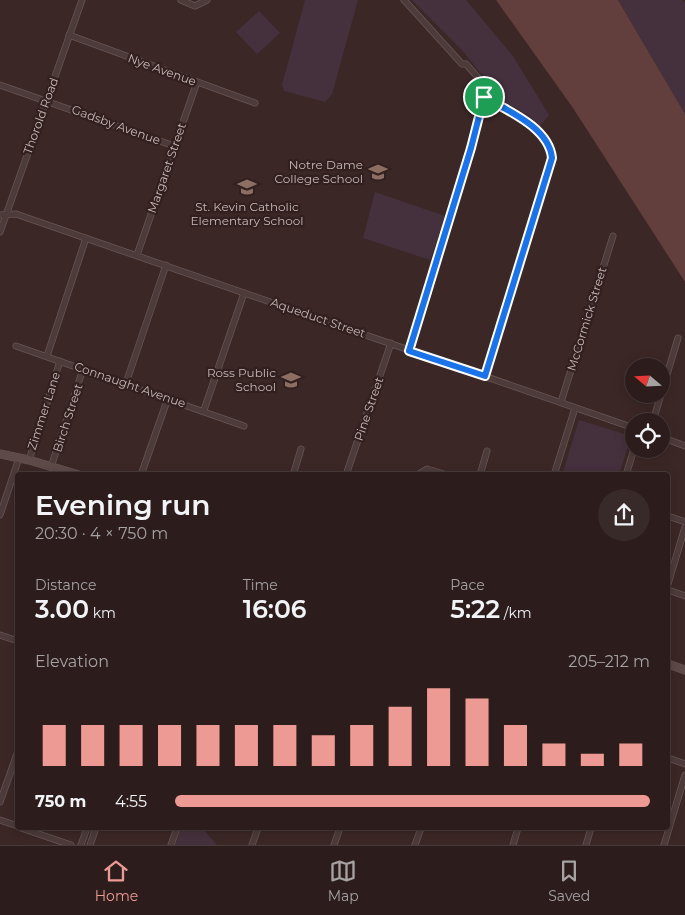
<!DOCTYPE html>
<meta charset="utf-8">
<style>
body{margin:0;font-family:Montserrat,sans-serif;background:#382a29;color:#f1f3f6;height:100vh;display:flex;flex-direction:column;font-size:19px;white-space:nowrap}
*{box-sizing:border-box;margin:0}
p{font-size:16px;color:#a6a2a3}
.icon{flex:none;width:28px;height:28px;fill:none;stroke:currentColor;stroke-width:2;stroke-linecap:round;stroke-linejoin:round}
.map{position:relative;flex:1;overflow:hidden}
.drawer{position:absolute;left:15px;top:472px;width:655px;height:358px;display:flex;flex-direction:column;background:#2c1d1c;border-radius:5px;box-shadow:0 2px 12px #0003,0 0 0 1px #483b3b}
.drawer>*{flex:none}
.needle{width:32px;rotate:289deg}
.tools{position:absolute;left:625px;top:358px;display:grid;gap:10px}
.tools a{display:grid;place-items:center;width:45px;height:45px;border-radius:50%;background:#2c1d1c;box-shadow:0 2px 12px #0003,0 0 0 1px #483b3b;font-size:25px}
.pin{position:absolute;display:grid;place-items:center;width:42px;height:42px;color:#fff;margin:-21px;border:2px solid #fff;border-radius:50%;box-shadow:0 1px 5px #0007}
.round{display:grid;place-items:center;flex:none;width:52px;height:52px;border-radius:26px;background:#382a29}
.headline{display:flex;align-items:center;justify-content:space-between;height:85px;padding:0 20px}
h1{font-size:28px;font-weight:600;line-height:38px}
.metrics{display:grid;grid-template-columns:repeat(3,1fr);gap:8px;height:85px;padding:5px 20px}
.metrics div{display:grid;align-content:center}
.metrics b{font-size:25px;font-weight:600}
.metrics small{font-size:14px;font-weight:400}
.metrics p{font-size:14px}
.chart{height:140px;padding:10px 20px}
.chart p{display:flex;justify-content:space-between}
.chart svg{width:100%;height:90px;margin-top:5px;stroke:#ee9a94;stroke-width:6}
ul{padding:0 20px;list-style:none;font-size:16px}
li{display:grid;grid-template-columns:80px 60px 1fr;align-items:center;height:38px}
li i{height:12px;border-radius:6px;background:#ee9a94}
.tabs{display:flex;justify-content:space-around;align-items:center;height:70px;border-top:1px solid #483b3b;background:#2c1d1c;font-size:14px;color:#a6a2a3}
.tabs a{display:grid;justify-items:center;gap:2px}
.tabs .current{color:#ee9a94}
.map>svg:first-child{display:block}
</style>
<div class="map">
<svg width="685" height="845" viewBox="0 0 685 845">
<rect width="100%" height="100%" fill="#3b2726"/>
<g fill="#45313d">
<path d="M305 0H358L332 94 325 102 284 91 282 85Z"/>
<path d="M412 0H466L513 56 549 115 540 126 528 115 503 101 462 50Z"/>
<path d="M618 0H681L685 2V114Z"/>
<path d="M259 11 280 33 257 54 236 32Z"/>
<path d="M375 192 445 216 430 260 363 238Z"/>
<path d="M579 420 631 436 619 475H562Z"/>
<path d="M181 828H202L217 845H175Z"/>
</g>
<path fill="#623f3d" d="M496 0H618L685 114V282L573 108Z"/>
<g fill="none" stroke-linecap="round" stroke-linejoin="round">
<g stroke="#675655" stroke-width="7">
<g id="street">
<path d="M181 0 195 6 207 0"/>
<path d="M404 0 462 64H466L481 81 483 97 471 148 409 351"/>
<path d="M69 35 255 103"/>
<path d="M0 85 174 146"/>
<path d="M483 97C506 110 550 127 552 158L485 376"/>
<path d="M0 215 16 214 634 428"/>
<path d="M0 232 82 0"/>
<path d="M137 255 197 82"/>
<path d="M16 346 244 426"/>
<path d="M47 356 86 238"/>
<path d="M126 383 166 265"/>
<path d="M561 402 613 236"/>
<path d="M204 410 244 293"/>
<path d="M653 421 678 338"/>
<path d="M661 437 685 446"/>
<path d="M29 460 60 361"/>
<path d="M51 467 83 369"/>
<path d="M141 475 168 398"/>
<path d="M293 475 301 449"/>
<path d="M346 475 391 343"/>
<path d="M417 475 427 469 447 475"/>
<path d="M480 475 487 451"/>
<path d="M554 475 575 408"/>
<path d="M626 475 634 449"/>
<path d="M0 515 19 458"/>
<path d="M668 516 685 522"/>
<path d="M668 584 685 527"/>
<path d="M668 590 685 596"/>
<path d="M0 635 18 641"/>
<path d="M668 758 685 764"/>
<path d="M0 802 18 751"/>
<path d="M0 820 18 826"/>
<path d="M21 828 71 845"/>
<path d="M81 845 87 828"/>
<path d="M90 845 96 828"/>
<path d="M171 845 177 828"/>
<path d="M252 845 258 828"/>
<path d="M334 845 340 828"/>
<path d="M415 845 421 828"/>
<path d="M513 845 518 828"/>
<path d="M586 845 591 828"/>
<path d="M664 845 685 775"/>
</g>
</g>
<g stroke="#675655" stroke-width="9">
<g id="secondary">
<path d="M0 454 29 460 79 475"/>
<path d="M668 664 685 670"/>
</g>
</g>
<use href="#street" stroke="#4c3b3a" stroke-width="5.5"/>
<use href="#secondary" stroke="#5e4a48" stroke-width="8"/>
</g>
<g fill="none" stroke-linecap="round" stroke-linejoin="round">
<g stroke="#fff" stroke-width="10">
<path id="route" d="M484 97C506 110 549 127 552 158L485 376 409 351 471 148Z"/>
</g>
<use href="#route" stroke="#1a73e8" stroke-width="6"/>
</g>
<defs>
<g id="school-bare" transform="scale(1.5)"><path d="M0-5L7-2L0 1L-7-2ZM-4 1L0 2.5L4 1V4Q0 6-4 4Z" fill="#8d6e63" stroke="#31201f" stroke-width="2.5" paint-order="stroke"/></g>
</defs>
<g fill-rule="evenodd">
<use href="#school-bare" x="378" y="172"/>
<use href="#school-bare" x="247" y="187"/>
<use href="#school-bare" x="291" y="380"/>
</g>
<g text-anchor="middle" stroke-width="4.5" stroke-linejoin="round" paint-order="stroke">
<g font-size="12" fill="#c7b7b6" stroke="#31201f">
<text transform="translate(162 70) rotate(20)" y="4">Nye Avenue</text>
<text transform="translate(41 116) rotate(-70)" y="4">Thorold Road</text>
<text transform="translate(116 125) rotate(20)" y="4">Gadsby Avenue</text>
<text transform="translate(167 168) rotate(-71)" y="4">Margaret Street</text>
<text transform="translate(318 318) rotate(19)" y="4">Aqueduct Street</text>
<text transform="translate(587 319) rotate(-73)" y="4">McCormick Street</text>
<text transform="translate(130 385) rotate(19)" y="4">Connaught Avenue</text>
<text transform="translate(369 409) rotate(-71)" y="4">Pine Street</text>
<text transform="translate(44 411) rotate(-72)" y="4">Zimmer Lane</text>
<text transform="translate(68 418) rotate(-72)" y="4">Birch Street</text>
</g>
<g font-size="12" fill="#c7b7b6" stroke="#31201f" text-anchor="end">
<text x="363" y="169">Notre Dame<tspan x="363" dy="14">College School</tspan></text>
<text x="247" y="211" text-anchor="middle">St. Kevin Catholic<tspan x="247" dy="14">Elementary School</tspan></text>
<text x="276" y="377">Ross Public<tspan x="276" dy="14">School</tspan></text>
</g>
</g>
</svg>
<div class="tools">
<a><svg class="needle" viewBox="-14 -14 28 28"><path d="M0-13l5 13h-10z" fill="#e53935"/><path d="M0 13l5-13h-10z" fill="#a6a2a3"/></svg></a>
<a><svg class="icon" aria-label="locate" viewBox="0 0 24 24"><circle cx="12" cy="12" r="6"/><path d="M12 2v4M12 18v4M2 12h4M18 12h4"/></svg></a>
</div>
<div class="pin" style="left:484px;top:97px;background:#1e9e55"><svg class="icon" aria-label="arrive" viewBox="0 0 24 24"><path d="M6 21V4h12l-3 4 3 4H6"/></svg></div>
<section class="drawer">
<div class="headline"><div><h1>Evening run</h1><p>20:30 · 4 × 750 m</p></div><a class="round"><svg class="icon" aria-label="share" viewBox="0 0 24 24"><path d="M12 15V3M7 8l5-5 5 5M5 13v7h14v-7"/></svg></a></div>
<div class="metrics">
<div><p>Distance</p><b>3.00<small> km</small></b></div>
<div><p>Time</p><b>16:06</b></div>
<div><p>Pace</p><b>5:22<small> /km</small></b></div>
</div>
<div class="chart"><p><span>Elevation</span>205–212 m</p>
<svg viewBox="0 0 160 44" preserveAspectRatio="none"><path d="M5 44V24M15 44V24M25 44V24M35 44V24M45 44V24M55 44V24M65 44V24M75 44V29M85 44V24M95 44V15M105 44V6M115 44V11M125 44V24M135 44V33M145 44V38M155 44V33"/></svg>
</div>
<ul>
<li><b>750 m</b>4:55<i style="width:100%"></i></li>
</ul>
</section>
</div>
<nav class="tabs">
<a class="current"><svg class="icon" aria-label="home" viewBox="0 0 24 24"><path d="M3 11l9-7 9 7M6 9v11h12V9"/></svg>Home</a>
<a><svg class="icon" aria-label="map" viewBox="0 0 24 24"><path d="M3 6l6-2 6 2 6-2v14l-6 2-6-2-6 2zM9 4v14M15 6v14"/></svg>Map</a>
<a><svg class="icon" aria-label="saved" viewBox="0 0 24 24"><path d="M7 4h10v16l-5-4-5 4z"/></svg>Saved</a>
</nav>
